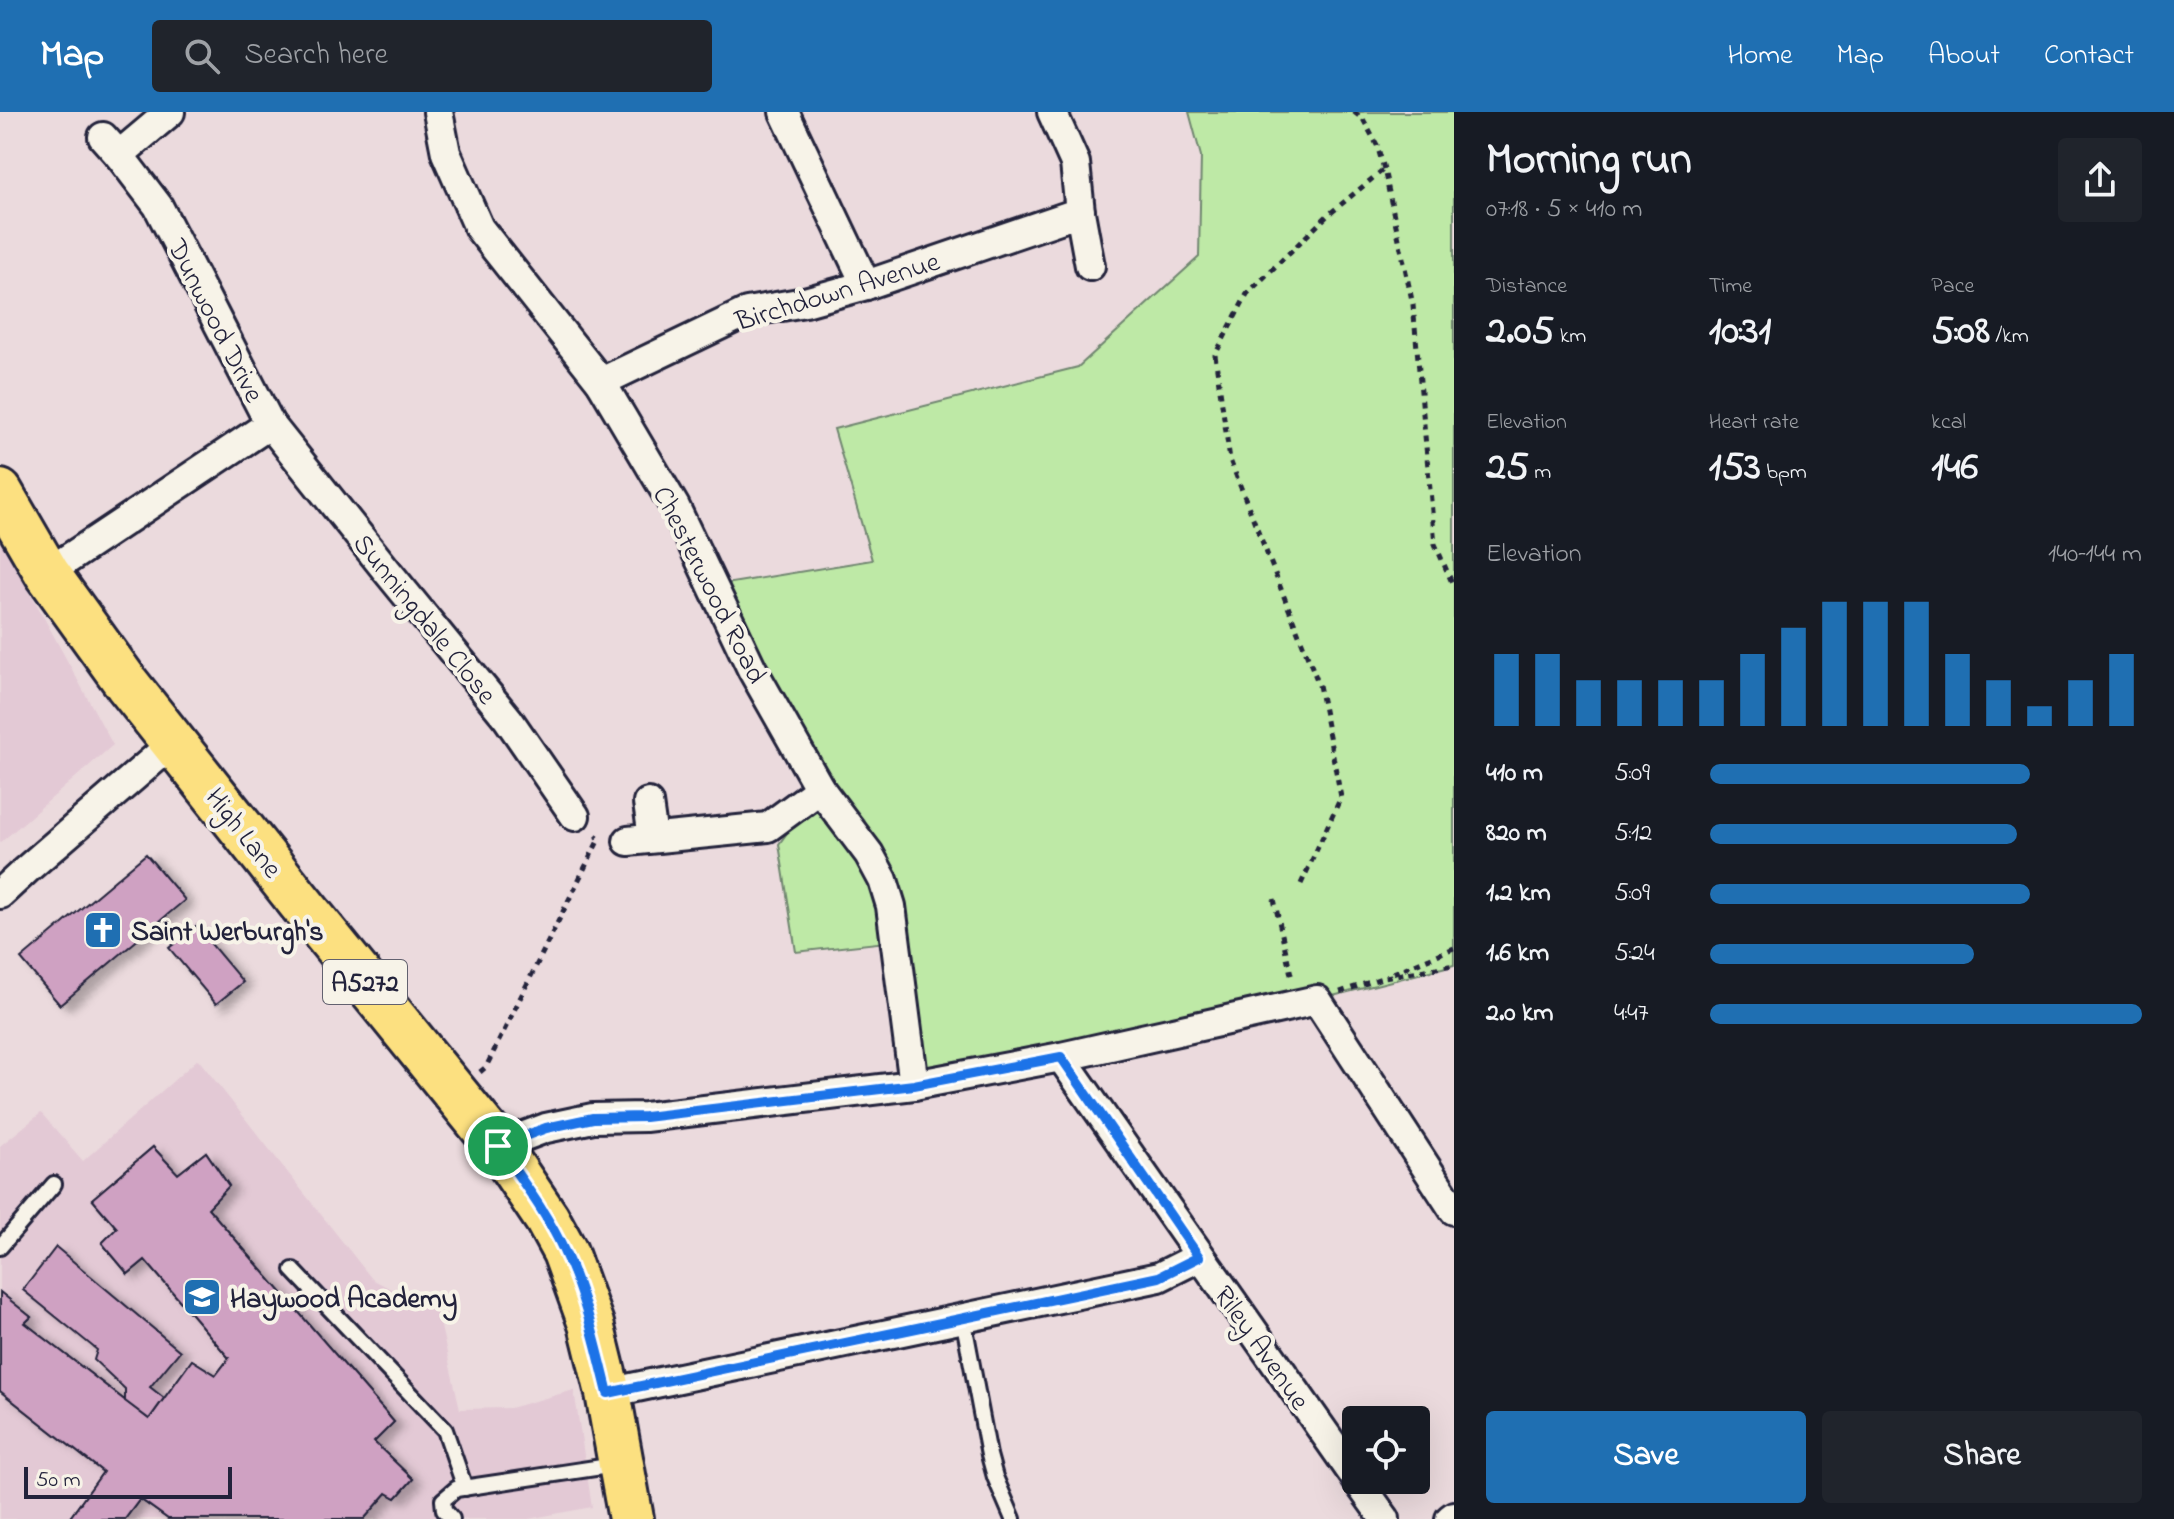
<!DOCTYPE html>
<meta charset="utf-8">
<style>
body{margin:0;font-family:"Indie Flower",sans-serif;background:#20242c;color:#f1f3f6;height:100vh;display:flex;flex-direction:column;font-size:30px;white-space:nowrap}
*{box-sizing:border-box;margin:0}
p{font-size:26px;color:#9ea1a6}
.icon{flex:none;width:44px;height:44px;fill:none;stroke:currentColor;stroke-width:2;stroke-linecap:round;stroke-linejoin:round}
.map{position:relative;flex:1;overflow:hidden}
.drawer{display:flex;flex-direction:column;background:#171b24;width:720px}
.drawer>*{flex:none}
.fabs{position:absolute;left:1342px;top:1294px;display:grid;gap:16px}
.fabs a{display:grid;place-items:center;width:88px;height:88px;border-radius:8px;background:#171b24;box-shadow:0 8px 32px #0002;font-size:40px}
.scale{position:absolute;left:24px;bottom:20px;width:208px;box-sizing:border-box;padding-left:8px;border:4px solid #22223b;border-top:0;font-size:22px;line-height:28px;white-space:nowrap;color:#22223b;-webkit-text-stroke:6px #f7f3e8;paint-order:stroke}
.pin{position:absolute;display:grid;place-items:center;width:68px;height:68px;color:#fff;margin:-34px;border:4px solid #fff;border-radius:50%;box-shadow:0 2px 8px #0007}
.round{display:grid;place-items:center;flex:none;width:84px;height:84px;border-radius:8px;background:#20242c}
.headline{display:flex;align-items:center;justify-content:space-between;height:136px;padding:0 32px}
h1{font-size:44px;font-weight:800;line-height:60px}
.stats{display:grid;grid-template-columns:repeat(3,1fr);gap:12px;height:136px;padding:8px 32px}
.stats div{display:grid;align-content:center}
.stats b{font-size:40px;font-weight:800}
.stats small{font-size:22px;font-weight:400}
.stats p{font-size:22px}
.chart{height:224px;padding:16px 32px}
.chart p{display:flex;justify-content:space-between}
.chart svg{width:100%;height:144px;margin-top:8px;stroke:#1f6fb2;stroke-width:6}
.primary-button{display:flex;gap:16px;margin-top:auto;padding:16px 32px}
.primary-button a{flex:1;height:92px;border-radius:8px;background:#1f6fb2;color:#fff;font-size:32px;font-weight:800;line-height:92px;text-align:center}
.primary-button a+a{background:#20242c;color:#f1f3f6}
ul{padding:0 32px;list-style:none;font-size:26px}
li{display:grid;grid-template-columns:128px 96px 1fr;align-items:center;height:60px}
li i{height:20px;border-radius:10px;background:#1f6fb2}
header{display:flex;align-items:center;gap:48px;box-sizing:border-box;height:112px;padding:0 40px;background:#1f6fb2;color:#fff}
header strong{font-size:38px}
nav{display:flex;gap:44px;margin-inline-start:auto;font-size:28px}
.search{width:560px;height:72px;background:#20242c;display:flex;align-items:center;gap:20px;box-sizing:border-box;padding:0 28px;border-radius:8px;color:#9ea1a6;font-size:30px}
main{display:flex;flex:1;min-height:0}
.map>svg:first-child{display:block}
</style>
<header>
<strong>Map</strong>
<div class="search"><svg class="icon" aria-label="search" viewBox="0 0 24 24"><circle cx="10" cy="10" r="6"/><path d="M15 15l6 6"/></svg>Search here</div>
<nav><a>Home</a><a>Map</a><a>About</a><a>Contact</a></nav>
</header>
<main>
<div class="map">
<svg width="1454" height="1407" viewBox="0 0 1454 1407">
<defs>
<filter id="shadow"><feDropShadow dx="9" dy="5" stdDeviation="4" flood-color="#0004"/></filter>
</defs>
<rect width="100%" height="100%" fill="#ebdadd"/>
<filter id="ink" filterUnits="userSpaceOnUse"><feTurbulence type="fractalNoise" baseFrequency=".0125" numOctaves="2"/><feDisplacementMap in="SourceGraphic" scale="16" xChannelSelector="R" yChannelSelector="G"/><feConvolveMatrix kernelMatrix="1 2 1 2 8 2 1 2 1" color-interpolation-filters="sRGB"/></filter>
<g filter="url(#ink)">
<g fill="#e3c9d5">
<path d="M0 425 113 633 0 731Z"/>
<path d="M198 947 372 1167 438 1202 460 1297 510 1296 574 1278 592 1395 528 1407H0V1034L41 1001 83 1049Z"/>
</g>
<path fill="#bee9a6" stroke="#708670" stroke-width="2" d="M1189 0H1454V853L1317 888 914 973 895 829 796 840 779 732 820 676 713 474 872 448 834 317 1078 255 1199 145 1201 44Z"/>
<g fill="#cfa1c2" stroke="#22223b" stroke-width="2" filter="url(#shadow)">
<path d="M146 742 185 788 60 893 21 847Z"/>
<path d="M196 814 243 870 216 892 169 836Z"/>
<path d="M153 1035 178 1062 206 1040 229 1074 208 1096 394 1310 374 1330 413 1367 396 1386 387 1381 364 1407H311L342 1370 238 1255 230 1265 252 1282 225 1318 203 1300 184 1324 290 1407H168L140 1387 125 1407H69L103 1360 0 1279V1180L31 1205 25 1211 149 1307 192 1248 216 1263 229 1246 145 1148 128 1162 102 1131 117 1116 92 1087Z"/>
<path d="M153 1035 178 1062 206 1040 229 1074 208 1096 394 1310 374 1330 413 1367 396 1386 387 1381 364 1407H168L140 1387 125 1407H69L103 1360 0 1279V1180L31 1205 25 1211 149 1307 192 1248 216 1263 229 1246 145 1148 128 1162 102 1131 117 1116 92 1087Z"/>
<path d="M56 1135 180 1239 150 1275 164 1286 149 1307 125 1289V1277L94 1248 97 1238 23 1178Z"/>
</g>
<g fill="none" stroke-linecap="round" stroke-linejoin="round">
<g stroke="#22223b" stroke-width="20">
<g id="service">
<path d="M0 1135 54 1072"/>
<path d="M293 1158 445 1318 465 1376"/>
<path d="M963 1206 989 1343 995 1365 1013 1407"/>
<path d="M452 1407 444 1398 443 1388 456 1377 615 1353"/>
</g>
</g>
<g stroke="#22223b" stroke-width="34">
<g id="minor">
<path d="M438 0 446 41 479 116 601 270 675 395 752 557 820 677 869 742 883 768 891 794 914 973"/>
<path d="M784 0 866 173"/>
<path d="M1052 0 1075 51 1080 100 1090 154"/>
<path d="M119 43 170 0"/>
<path d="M601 270 747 200 805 190 866 173 1080 100"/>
<path d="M270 312 387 459 508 607 575 704"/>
<path d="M47 461 270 312 158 94 119 43 103 25"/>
<path d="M648 691 653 726"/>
<path d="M628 729 768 715 820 677"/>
<path d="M0 782 26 758 174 630"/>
<path d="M1061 945 1356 1366"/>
<path d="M498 1034 546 1016 593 1006 645 1005 914 973 1061 945 1317 888 1454 1098"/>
<path d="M608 1281 1159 1165 1199 1145"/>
<path d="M1357 1368 1385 1407"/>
<path d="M1450 1407 1454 1404"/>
</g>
</g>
<g stroke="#22223b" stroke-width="50">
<path id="primary" d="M0 380 47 461 127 572 299 789 498 1034 547 1107 565 1140 591 1212 608 1281 631 1407"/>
</g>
<g stroke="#22223b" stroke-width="5" stroke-dasharray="6 6" stroke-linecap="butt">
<path d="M1354 0 1363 7 1377 33 1384 57 1413 193 1435 432 1454 475"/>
<path d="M1301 772 1341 685 1319 573 1230 348 1215 243 1247 182 1327 104 1384 57"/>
<path d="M1274 787 1292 867"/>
<path d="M1393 861 1454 836"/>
<path d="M1340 880 1385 865 1454 853"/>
<path d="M480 960 486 955 599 727 596 724"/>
</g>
<use href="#service" stroke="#f7f3e8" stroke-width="14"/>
<use href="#minor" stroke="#f7f3e8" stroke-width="28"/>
<use href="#primary" stroke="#fce080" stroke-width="44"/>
</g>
</g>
<g fill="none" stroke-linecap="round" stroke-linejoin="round" filter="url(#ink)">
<g stroke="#fff" stroke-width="16">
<path id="route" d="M1061 945 1199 1145 1159 1165 608 1281C596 1233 585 1183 564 1139 547 1101 521 1068 498 1034L546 1016 593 1006 645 1005 914 973Z"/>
</g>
<use href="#route" stroke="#1a73e8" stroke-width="10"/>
</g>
<defs>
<g id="church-square" transform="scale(2)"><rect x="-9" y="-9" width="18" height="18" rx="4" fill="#1f6fb2" stroke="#f7f3e8"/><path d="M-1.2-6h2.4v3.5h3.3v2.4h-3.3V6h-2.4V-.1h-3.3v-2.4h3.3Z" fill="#fff"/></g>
<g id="school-square" transform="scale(2)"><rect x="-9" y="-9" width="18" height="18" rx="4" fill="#1f6fb2" stroke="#f7f3e8"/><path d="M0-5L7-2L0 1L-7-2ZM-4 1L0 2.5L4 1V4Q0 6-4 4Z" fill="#fff"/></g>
</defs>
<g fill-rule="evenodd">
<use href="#church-square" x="103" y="818"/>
<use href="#school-square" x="202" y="1185"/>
</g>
<g text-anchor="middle" stroke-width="8" stroke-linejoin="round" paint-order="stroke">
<rect fill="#f7f3e8" stroke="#62616f" stroke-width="2" x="323" y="848" width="84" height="44" rx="6"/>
<g font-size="26" font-weight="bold" fill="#22223b">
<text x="365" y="879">A5272</text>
</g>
<g font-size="28" fill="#22223b" stroke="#f7f3e8">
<text transform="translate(837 178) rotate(-17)" y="10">Birchdown Avenue</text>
<text transform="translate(217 208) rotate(63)" y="10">Dunwood Drive</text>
<text transform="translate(711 472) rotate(63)" y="10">Chesterwood Road</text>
<text transform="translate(426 506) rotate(51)" y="10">Sunningdale Close</text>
<text transform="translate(245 720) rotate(52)" y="10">High Lane</text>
<text transform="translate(1263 1235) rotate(55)" y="10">Riley Avenue</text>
</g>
<g font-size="28" font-weight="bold" fill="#22223b" stroke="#f7f3e8" text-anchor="start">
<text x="131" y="828">Saint Werburgh's</text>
<text x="230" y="1195">Haywood Academy</text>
</g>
</g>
</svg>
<div class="fabs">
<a><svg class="icon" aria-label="locate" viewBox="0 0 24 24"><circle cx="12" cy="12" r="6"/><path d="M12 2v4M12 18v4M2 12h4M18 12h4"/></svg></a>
</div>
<div class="scale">50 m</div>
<div class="pin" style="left:498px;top:1034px;background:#1e9e55"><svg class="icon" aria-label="arrive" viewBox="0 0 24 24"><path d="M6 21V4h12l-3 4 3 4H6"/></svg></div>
</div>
<section class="drawer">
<div class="headline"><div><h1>Morning run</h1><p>07:18 · 5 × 410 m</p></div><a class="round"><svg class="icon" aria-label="share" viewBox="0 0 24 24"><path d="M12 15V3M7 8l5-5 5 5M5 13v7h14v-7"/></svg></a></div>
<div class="stats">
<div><p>Distance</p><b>2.05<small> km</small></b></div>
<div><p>Time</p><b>10:31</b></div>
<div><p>Pace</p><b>5:08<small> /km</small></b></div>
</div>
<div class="stats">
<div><p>Elevation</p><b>25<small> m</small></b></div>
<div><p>Heart rate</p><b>153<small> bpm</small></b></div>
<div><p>kcal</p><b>146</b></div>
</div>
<div class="chart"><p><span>Elevation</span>140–144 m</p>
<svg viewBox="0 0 160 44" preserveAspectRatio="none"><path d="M5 44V22M15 44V22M25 44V30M35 44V30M45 44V30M55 44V30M65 44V22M75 44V14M85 44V6M95 44V6M105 44V6M115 44V22M125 44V30M135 44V38M145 44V30M155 44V22"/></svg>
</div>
<ul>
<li><b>410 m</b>5:09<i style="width:74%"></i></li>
<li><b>820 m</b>5:12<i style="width:71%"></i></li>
<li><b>1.2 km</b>5:09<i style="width:74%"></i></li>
<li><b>1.6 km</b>5:24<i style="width:61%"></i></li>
<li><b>2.0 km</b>4:47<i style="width:100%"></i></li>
</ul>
<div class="primary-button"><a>Save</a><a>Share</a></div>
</section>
</main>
